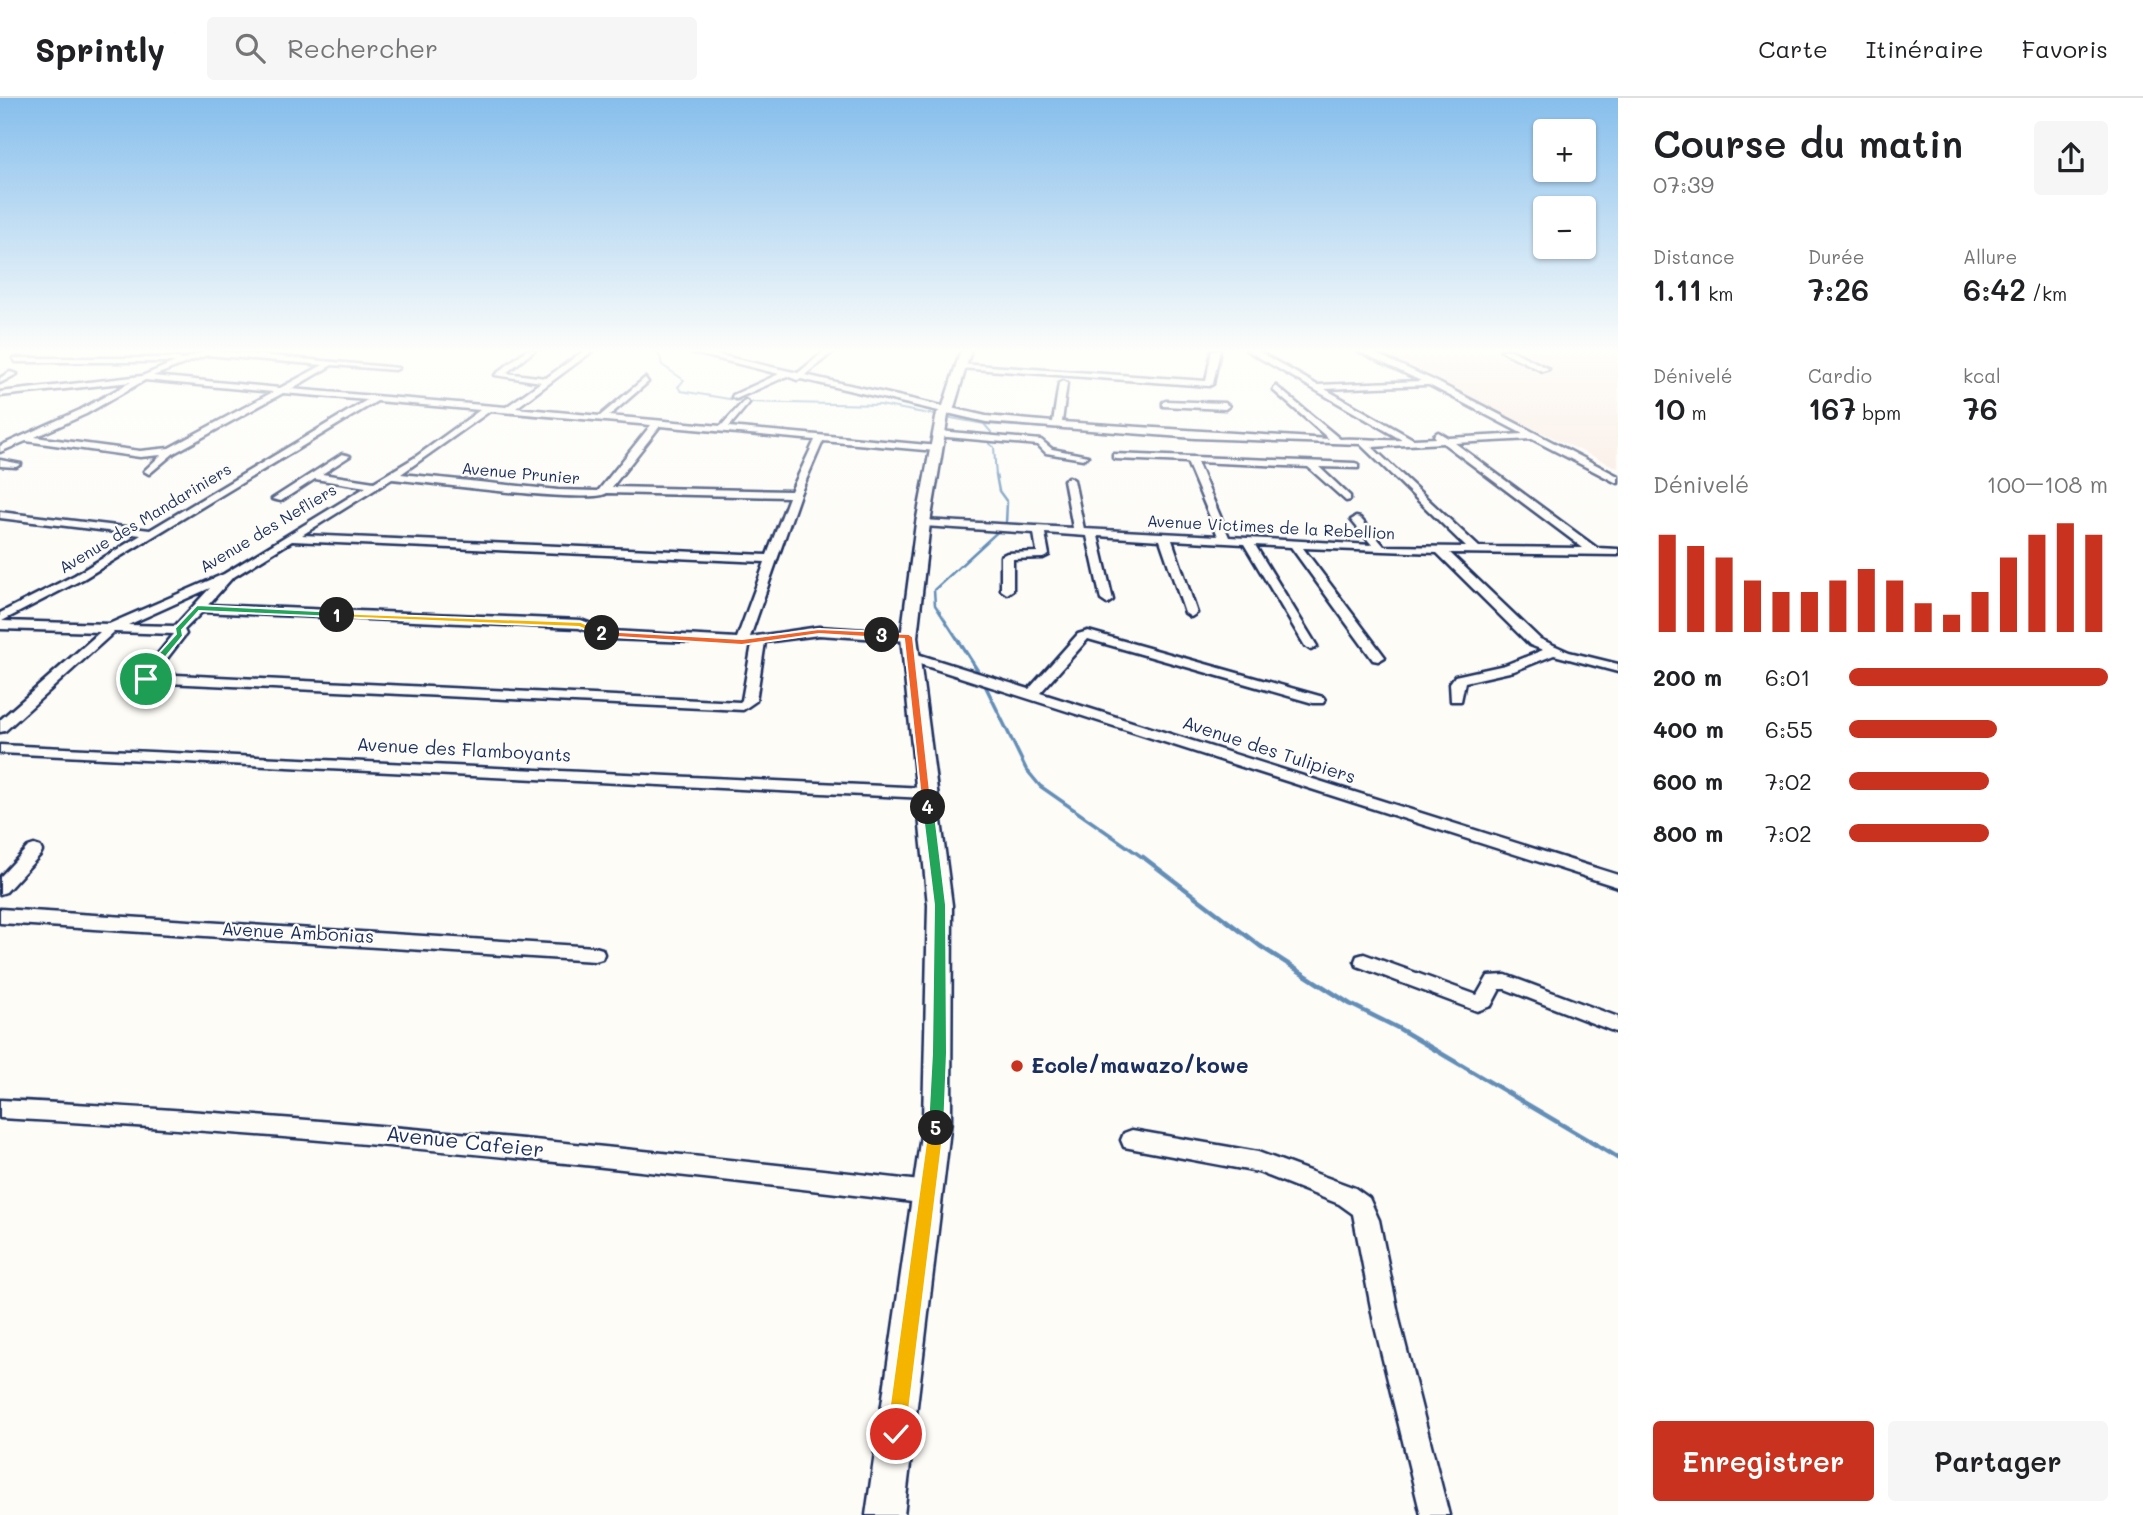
<!DOCTYPE html>
<html lang="fr">
<meta charset="utf-8">
<style>
body{margin:0;font-family:Mali,sans-serif;background:#f6f6f6;color:#202124;height:100vh;display:flex;flex-direction:column;font-size:26px;white-space:nowrap}
*{box-sizing:border-box;margin:0}
p{font-size:23px;color:#757577}
.icon{flex:none;width:38px;height:38px;fill:none;stroke:currentColor;stroke-width:2;stroke-linecap:round;stroke-linejoin:round}
.map{position:relative;flex:1;overflow:hidden}
.details{display:flex;flex-direction:column;background:#fff;width:525px}
.details>*{flex:none}
.fabs{position:absolute;left:1533px;top:21px;display:grid;gap:14px}
.fabs a{display:grid;place-items:center;width:63px;height:63px;border-radius:7px;background:#fff;box-shadow:0 2px 5px #0004;font-size:35px}
.pin{position:absolute;display:grid;place-items:center;width:60px;height:60px;color:#fff;margin:-30px;border:4px solid #fff;border-radius:50%;box-shadow:0 2px 7px #0007}
.km{position:absolute;width:35px;height:35px;margin:-18px;border-radius:50%;background:#222;color:#fff;font-size:19px;line-height:35px;text-align:center}
.round{display:grid;place-items:center;flex:none;width:74px;height:74px;border-radius:7px;background:#f6f6f6}
.headline{display:flex;align-items:center;justify-content:space-between;height:119px;padding:0 35px}
h1{font-size:38px;font-weight:600;line-height:52px}
.figures{display:grid;grid-template-columns:repeat(3,1fr);gap:10px;height:119px;padding:7px 35px}
.figures div{display:grid;align-content:center}
.figures b{font-size:30px;font-weight:600}
.figures small{font-size:19px;font-weight:400}
.figures p{font-size:19px}
.chart{height:196px;padding:14px 35px}
.chart p{display:flex;justify-content:space-between}
.chart svg{width:100%;height:126px;margin-top:7px;stroke:#c8321e;stroke-width:6}
.action{display:flex;gap:14px;margin-top:auto;padding:14px 35px}
.action a{flex:1;height:80px;border-radius:7px;background:#c8321e;color:#fff;font-size:28px;font-weight:600;line-height:80px;text-align:center}
.action a+a{background:#f6f6f6;color:#202124}
ul{padding:0 35px;list-style:none;font-size:23px}
li{display:grid;grid-template-columns:112px 84px 1fr;align-items:center;height:52px}
li i{height:18px;border-radius:9px;background:#c8321e}
header{display:flex;align-items:center;gap:42px;box-sizing:border-box;height:98px;padding:0 35px;background:#fff;border-bottom:2px solid #e0e0e0}
header strong{font-size:33px}
nav{display:flex;gap:38px;margin-inline-start:auto;font-size:24px}
.search{width:490px;height:63px;background:#f6f6f6;display:flex;align-items:center;gap:18px;box-sizing:border-box;padding:0 24px;border-radius:7px;color:#757577;font-size:26px}
main{display:flex;flex:1;min-height:0}
.map>svg:first-child{display:block}
</style>
<header>
<strong>Sprintly</strong>
<div class="search"><svg class="icon" aria-label="search" viewBox="0 0 24 24"><circle cx="10" cy="10" r="6"/><path d="M15 15l6 6"/></svg>Rechercher</div>
<nav><a>Carte</a><a>Itinéraire</a><a>Favoris</a></nav>
</header>
<main>
<div class="map">
<svg width="1618" height="1417" viewBox="0 0 1618 1417">
<rect width="100%" height="100%" fill="#fdfcf7"/>
<filter id="ink" filterUnits="userSpaceOnUse"><feTurbulence type="fractalNoise" baseFrequency=".0143" numOctaves="2"/><feDisplacementMap in="SourceGraphic" scale="14" xChannelSelector="R" yChannelSelector="G"/><feConvolveMatrix kernelMatrix="1 2 1 2 8 2 1 2 1" color-interpolation-filters="sRGB"/></filter>
<g filter="url(#ink)">
<path fill="#f8e7de" d="M1362 252H1618V370L1424 279Z"/>
<g fill="none" stroke-linecap="round" stroke-linejoin="round">
<g stroke="#648eb7" stroke-width="2">
<path d="M653 252 660 258 662 267 684 282 678 289 681 293 747 304 880 307 984 326 1214 341 1352 345"/>
<path d="M984 326 991 334 989 346 994 349 996 379"/>
<path d="M1454 340 1519 336"/>
</g>
<path stroke="#648eb7" stroke-width="2.5" d="M959 544 935 507 934 492 1006 426 1007 404 999 393 996 377"/>
<g stroke="#648eb7" stroke-width="3.5">
<path d="M958 542 981 578"/>
<path d="M984 585 1026 671 1040 688 1145 761"/>
</g>
<path stroke="#648eb7" stroke-width="4.5" d="M1143 759 1260 848 1350 906 1398 930 1593 1045"/>
<path stroke="#648eb7" stroke-width="5" d="M1590 1043 1618 1060"/>
<g stroke="#1b2f5e" stroke-width="5">
<g id="minor">
<path d="M207 252 399 270 395 272 332 267 291 291 506 309 541 284 495 277 526 252H535L506 275 546 280 585 252H594L516 310 600 318 645 280 648 284 609 318 721 328 745 302 749 305 729 329 939 348V352L936 353 823 343 800 396 750 539 819 529 909 535 915 539 909 543 819 537 765 544 756 603 743 612 145 584 138 580 174 536 114 534 5 633 0 634V622L100 534 0 531V515L75 477 141 437 0 420V414L150 432 367 302 283 295 174 355 149 376 144 373 161 357 140 359 26 343 0 354V348L80 312 131 284 0 298V294L142 278 175 264H16L13 260H178L182 262ZM207 257 323 267 280 290 153 278ZM145 282 273 294 169 350 140 353 35 339 86 316ZM377 303 480 312 414 360 374 384 322 376 350 358 342 356 272 401 281 403 315 381 366 389 224 476 109 526 2 523 83 481ZM490 313 651 327 598 393 558 392 401 376ZM660 328 815 342 791 393 612 389ZM392 381C422 384 593 407 607 395L789 399 767 457 302 437ZM292 443 765 464 737 540 611 533 581 522 208 507 232 480ZM210 490 175 528 128 527ZM202 514 579 530 609 541 752 546 742 602 740 604 155 576 186 536 184 532Z"/>
<path d="M682 252H697L798 275 826 252H835L805 277 986 318 1053 324 1059 285 1063 283 1067 285 1062 324 1329 341 1273 292 1276 288 1340 341C1362 340 1380 343 1402 342L1246 252H1256L1317 287 1421 283 1356 252H1367L1433 282 1618 378V385L1615 384 1532 341 1455 345 1597 450 1618 451V457L1450 455 1540 541 1569 554 1618 566V574L1554 557 1514 573 1465 584 1461 603H1451L1450 585 1455 578 1505 567 1543 552 1530 547 1437 455 1303 450 1385 559 1378 563 1373 562 1291 449 1255 447 1317 548 1311 552 1305 548 1244 446 1172 442 1197 515 1191 519 1185 515 1160 442 1098 438 1113 502 1107 506 1101 502 1087 438 1045 435 1049 457 1043 460 1013 461V492L1007 496 1001 492V458L1007 455 1037 454 1034 435 923 428 918 425 923 422 1073 430 1064 382 1069 379 1074 382 1084 431 1218 438 1187 364 1116 361 1113 360V356L1355 365 1358 366V370L1319 369 1350 398V402L1346 403 1308 369 1197 364 1229 439 1372 447 1351 422 1356 419 1360 420 1384 448 1466 449 1360 346 1195 340 986 324 801 281 797 282 787 278 736 301 732 299 733 297 779 276ZM1426 287H1429L1523 336 1448 340 1438 334 1434 337 1436 340 1413 341 1325 291ZM1443 345 1583 450 1479 449 1372 349Z"/>
<path d="M1212 252H1220L1213 286 1209 288 960 270 956 268 960 266 1206 283Z"/>
<path d="M1500 252H1511L1549 271 1542 273Z"/>
<path d="M10 274 17 276 0 285V280Z"/>
<path d="M1166 303 1225 305 1229 308 1225 311 1163 308V304Z"/>
<path d="M939 333 1041 342 1052 351 1088 358 1083 361 1046 355 1038 347 936 338 935 336Z"/>
<path d="M0 362 21 366 16 369 0 368Z"/>
<path d="M1088 533 1323 599 1325 602 1323 605H1313L1088 541 1040 595 1618 777V789L904 561 903 558 904 555H914L1029 591 1078 536Z"/>
<path d="M0 647 926 690 934 695 926 700 0 655Z"/>
<path d="M34 747 40 749 42 753 40 757 6 794 0 796V779L28 749Z"/>
<path d="M0 811 595 849 602 851 604 856 602 861 595 863 0 825Z"/>
<path d="M1364 856 1477 897 1488 878 1506 877 1618 919V935L1505 891H1500L1491 908 1477 913 1357 868 1355 863 1357 858Z"/>
<path d="M0 1002C311 1017 620 1049 929 1084L937 1087 940 1095 937 1103 929 1106C620 1069 311 1036 0 1020Z"/>
<path d="M1132 1032 1258 1054 1355 1090 1369 1100 1379 1122 1400 1225 1449 1417H1421L1374 1225 1353 1116 1339 1106 1258 1074 1124 1049 1121 1042 1124 1035Z"/>
</g>
</g>
<g stroke="#1b2f5e" stroke-width="5">
<path id="major" d="M961 252H971L953 313 948 317 930 425 917 539 952 807 951 1023 904 1417H866L923 1023 928 807 901 539 916 425 937 315 942 311Z"/>
</g>
<use href="#minor" fill="#fdfcf7" fill-rule="evenodd"/>
<use href="#major" fill="#fdfcf7" fill-rule="evenodd"/>
</g>
</g>
<linearGradient id="sky" x2="0" y2="1"><stop stop-color="#86beec"/><stop offset="0.56" stop-color="#fefefb"/><stop offset="1" stop-color="#fefefb" stop-opacity="0"/></linearGradient>
<rect width="1618" height="451" fill="url(#sky)"/>
<path fill="#22a559" stroke="#fff" stroke-width="2" d="M197 507 337 514 341 517 337 519 199 513 182 532 183 538 150 578 149 583H142L141 575 176 536 175 530Z"/>
<path fill="#f5b400" stroke="#fff" stroke-width="2" d="M333 515 581 524 606 535 602 538 579 529 337 519H333Z"/>
<path fill="#f0652b" stroke="#fff" stroke-width="2" d="M819 531 882 534 887 537 882 540 819 536 742 547 602 538 597 535 602 533 742 541Z"/>
<path fill="#f0652b" stroke="#fff" stroke-width="2" d="M879 535 909 536 913 539 932 712 928 713 922 709 904 541 882 540 879 539Z"/>
<path fill="#22a559" stroke="#fff" stroke-width="2" d="M928 706 934 709 946 807 947 955 944 1030 941 1035 936 1037 930 1035 928 1030 932 955 934 807 922 709Z"/>
<path fill="#f5b400" stroke="#fff" stroke-width="2" d="M936 1023 941 1025 944 1030 906 1336 903 1343 896 1346 889 1343 886 1336 928 1030 930 1025Z"/>
<circle fill="#c8321e" stroke="#fdfcf7" stroke-width="2.5" cx="1017" cy="968" r="7"/>
<g text-anchor="middle" stroke-width="5" stroke-linejoin="round" paint-order="stroke">
<g font-size="16" fill="#1b2f5e" stroke="#fdfcf7">
<text transform="translate(521 375) rotate(5)" y="6">Avenue Prunier</text>
<text transform="translate(145 420) rotate(-31)" y="6">Avenue des Mandariniers</text>
<text transform="translate(1271 429) rotate(3)" y="6">Avenue Victimes de la Rebellion</text>
<text transform="translate(268 430) rotate(-31)" y="6">Avenue des Nefliers</text>
</g>
<g font-size="18" fill="#1b2f5e" stroke="#fdfcf7">
<text transform="translate(464 652) rotate(3)" y="6">Avenue des Flamboyants</text>
<text transform="translate(1269 652) rotate(18)" y="6">Avenue des Tulipiers</text>
<text transform="translate(298 835) rotate(3)" y="6">Avenue Ambonias</text>
</g>
<g font-size="21" font-weight="bold" fill="#1b2f5e" stroke="#fdfcf7" text-anchor="start">
<text x="1031" y="975">Ecole/mawazo/kowe</text>
</g>
<g font-size="21" fill="#1b2f5e" stroke="#fdfcf7">
<text transform="translate(465 1044) rotate(6)" y="7">Avenue Cafeier</text>
</g>
</g>
</svg>
<div class="fabs">
<a>+</a>
<a>−</a>
</div>
<div class="pin" style="left:146px;top:581px;background:#1e9e55"><svg class="icon" aria-label="arrive" viewBox="0 0 24 24"><path d="M6 21V4h12l-3 4 3 4H6"/></svg></div>
<div class="pin" style="left:896px;top:1336px;background:#d93025"><svg class="icon" aria-label="check" viewBox="0 0 24 24"><path d="M5 12l5 5 9-10"/></svg></div>
<b class="km" style="left:337px;top:517px">1</b>
<b class="km" style="left:602px;top:535px">2</b>
<b class="km" style="left:882px;top:537px">3</b>
<b class="km" style="left:928px;top:709px">4</b>
<b class="km" style="left:936px;top:1030px">5</b>
</div>
<section class="details">
<div class="headline"><div><h1>Course du matin</h1><p>07:39</p></div><a class="round"><svg class="icon" aria-label="share" viewBox="0 0 24 24"><path d="M12 15V3M7 8l5-5 5 5M5 13v7h14v-7"/></svg></a></div>
<div class="figures">
<div><p>Distance</p><b>1.11<small> km</small></b></div>
<div><p>Durée</p><b>7:26</b></div>
<div><p>Allure</p><b>6:42<small> /km</small></b></div>
</div>
<div class="figures">
<div><p>Dénivelé</p><b>10<small> m</small></b></div>
<div><p>Cardio</p><b>167<small> bpm</small></b></div>
<div><p>kcal</p><b>76</b></div>
</div>
<div class="chart"><p><span>Dénivelé</span>100–108 m</p>
<svg viewBox="0 0 160 44" preserveAspectRatio="none"><path d="M5 44V10M15 44V14M25 44V18M35 44V26M45 44V30M55 44V30M65 44V26M75 44V22M85 44V26M95 44V34M105 44V38M115 44V30M125 44V18M135 44V10M145 44V6M155 44V10"/></svg>
</div>
<ul>
<li><b>200 m</b>6:01<i style="width:100%"></i></li>
<li><b>400 m</b>6:55<i style="width:57%"></i></li>
<li><b>600 m</b>7:02<i style="width:54%"></i></li>
<li><b>800 m</b>7:02<i style="width:54%"></i></li>
</ul>
<div class="action"><a>Enregistrer</a><a>Partager</a></div>
</section>
</main>
